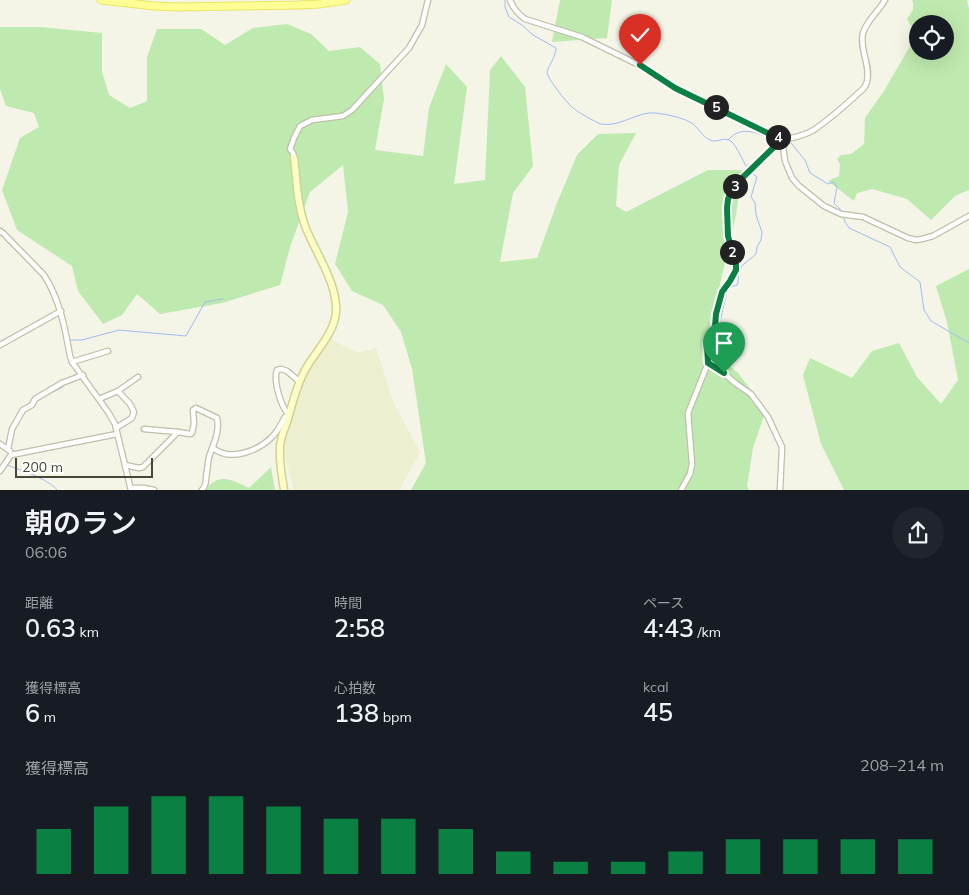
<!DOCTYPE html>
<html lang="ja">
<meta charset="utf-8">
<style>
body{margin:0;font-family:Mulish,"Noto Sans JP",sans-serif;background:#20242c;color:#f1f3f6;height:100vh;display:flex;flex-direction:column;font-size:19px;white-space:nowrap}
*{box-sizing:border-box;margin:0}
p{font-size:16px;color:#9ea1a6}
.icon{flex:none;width:28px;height:28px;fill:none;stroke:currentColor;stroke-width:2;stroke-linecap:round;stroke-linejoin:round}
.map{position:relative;height:490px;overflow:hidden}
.drawer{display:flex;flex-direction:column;background:#171b24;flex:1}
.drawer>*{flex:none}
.controls{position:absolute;left:909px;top:15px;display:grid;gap:10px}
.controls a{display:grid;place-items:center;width:45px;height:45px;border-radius:50%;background:#171b24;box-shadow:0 5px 20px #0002;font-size:25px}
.scale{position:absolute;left:15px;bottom:12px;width:138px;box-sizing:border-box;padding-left:5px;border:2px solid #484636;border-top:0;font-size:14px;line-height:18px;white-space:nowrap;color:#484636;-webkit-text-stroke:4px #fff;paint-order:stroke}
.pin{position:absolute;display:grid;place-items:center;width:42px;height:42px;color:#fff;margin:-51px -21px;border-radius:50% 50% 50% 0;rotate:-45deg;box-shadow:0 0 5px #0007}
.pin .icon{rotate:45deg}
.km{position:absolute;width:25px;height:25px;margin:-12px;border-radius:50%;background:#222;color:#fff;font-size:14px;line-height:25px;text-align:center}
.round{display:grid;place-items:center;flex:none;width:52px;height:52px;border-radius:26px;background:#20242c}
.headline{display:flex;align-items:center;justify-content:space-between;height:85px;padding:0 25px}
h1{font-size:28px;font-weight:600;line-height:38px}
.metrics{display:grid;grid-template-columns:repeat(3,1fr);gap:8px;height:85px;padding:5px 25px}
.metrics div{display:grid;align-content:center}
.metrics b{font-size:25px;font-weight:600}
.metrics small{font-size:14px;font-weight:400}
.metrics p{font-size:14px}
.chart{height:140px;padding:10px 25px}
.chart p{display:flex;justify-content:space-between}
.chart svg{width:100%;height:90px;margin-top:5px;stroke:#0b8043;stroke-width:6}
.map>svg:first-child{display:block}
</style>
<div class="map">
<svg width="969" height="490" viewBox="0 0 969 490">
<rect width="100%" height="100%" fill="#f4f4e7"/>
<path fill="#eeeed1" d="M330 339 358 353 376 348 394 404 420 452 399 490H294L284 452 286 434 307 374Z"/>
<g fill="#bfeaaf" fill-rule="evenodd">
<path d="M560 0H612L607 38 552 42Z"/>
<path d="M911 0H967L969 9V190L955 196 931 220 907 199 872 189 857 193 854 201 828 181 839 176 840 164 837 159 841 155 851 154 864 144 865 118 884 91 913 41 915 32 907 19 913 10V2ZM918 24H945V51H918Z"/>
<path d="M287 24 311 34 329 51 360 47 380 64 384 99 375 150 423 156 429 108 446 64 467 87 454 184 485 180 490 70 501 56 525 87 533 166 513 193 500 262 537 258 557 203 577 155 598 134 636 133 619 165 616 206 626 212 708 170H742L736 215 720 284 710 349 738 373 766 410 753 448 747 486 749 490H411L426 463 412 369 401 332 383 305 352 291 335 264 348 212 343 165 310 192 290 247 280 285 222 303 160 314 137 294 122 315 103 324 78 291 72 266 17 230 2 190 20 138 39 127 34 113 6 106 0 89V27H40L102 33V71L109 95 130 108 147 101V57L157 29H201L225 45 253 28Z"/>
<path d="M969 269V490H844L821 444 803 375 810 358 852 378 872 351 899 343 917 377 941 404 958 380 947 322 936 286Z"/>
<path d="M271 467 275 490H205C220 472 231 480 249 488Z"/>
</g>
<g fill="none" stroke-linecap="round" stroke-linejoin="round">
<g stroke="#a2bbf3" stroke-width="1">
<path d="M505 0V7L509 17 522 25 533 35 556 48C556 57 547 68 547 73 548 79 566 102 572 107 574 110 597 123 601 124 618 127 633 115 649 113 659 112 686 118 693 124 699 129 703 137 710 140 717 144 725 135 732 142 736 146 744 162 747 168"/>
<path d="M728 140C743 123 759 135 776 141"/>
<path d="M785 142 791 143 805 160 810 173 828 184 833 182 837 187 834 203 843 212"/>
<path d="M844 216V220L849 228 890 247 900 267 920 282 924 310 931 321 969 343"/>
<path d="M710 356 712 341 718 331 727 291 731 287 737 285C739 280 738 277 739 272 741 264 750 260 756 254L757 247 761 240 762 232 756 215 755 203 751 197 757 177 753 174"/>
<path d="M73 359 69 340H82L119 330 186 336 205 302 223 299"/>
<path d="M76 364 80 369"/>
<path d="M37 400 63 387"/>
<path d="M19 412 20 409 26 406"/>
<path d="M8 464 13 458"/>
<path d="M7 465C20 470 49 479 57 490"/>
</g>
<g stroke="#c0bfa9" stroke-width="7">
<g id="street">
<path d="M510 0C513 8 518 14 525 19L582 37 637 64 675 88 782 140C792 138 803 136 812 131 829 120 849 102 864 88 865 86 867 83 867 81 871 66 859 49 863 33 867 20 879 11 885 0"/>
<path d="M782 140 785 161 792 178 799 186 824 206 841 214 863 217 908 238 916 240 922 239 933 236 969 216"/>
<path d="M294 158 293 153 290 149 294 138 300 126 312 120 343 116 352 110 409 48 422 25 428 0"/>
<path d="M0 231 3 233 44 275C60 300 65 328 70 356L72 362 108 412 115 424 131 490"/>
<path d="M0 345 61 311"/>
<path d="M72 362 108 351"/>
<path d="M708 363 724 373 735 383 751 394 768 417 782 447 780 490"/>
<path d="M118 391 138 377"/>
<path d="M99 399 118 391 130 404 134 412 132 418 116 428"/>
<path d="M289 415C281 407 273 381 277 370L281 369 287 371 300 382"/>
<path d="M144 429 178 432"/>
<path d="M0 444 10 451"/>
<path d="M213 448C230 462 258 451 272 437 278 431 281 424 285 417H289"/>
<path d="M8 449 12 429 23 410 32 405 35 399 62 383 83 375"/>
<path d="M125 465 139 468 143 467 178 432 190 434 192 433 194 424 193 410 196 408 217 418C220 431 214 443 210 454 208 459 208 465 207 471 205 478 208 484 202 490"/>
<path d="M0 471 11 455 117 434"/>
<path d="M131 488H144L154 490"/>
<path d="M681 490 690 474 692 464 688 413 708 363 707 344 715 327 716 314 722 292 730 281 736 270V263L733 254 729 236 727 208 728 199 732 190 737 183 774 147 780 139"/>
</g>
</g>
<g stroke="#d2d294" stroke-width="9">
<path id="secondary" d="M284 490C282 476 279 462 280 448 280 437 285 429 288 419 293 401 298 381 308 365 318 349 335 331 336 312 338 284 315 252 305 226 297 204 297 182 294 158"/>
</g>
<g stroke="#e8e562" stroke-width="9">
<path id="primary" d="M101 0 154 6 175 7 298 5 319 4 346 0"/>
</g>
<use href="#street" stroke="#fff" stroke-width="4.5"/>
<use href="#secondary" stroke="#fdffc6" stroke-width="6"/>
<use href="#primary" stroke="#fffe95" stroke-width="7"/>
</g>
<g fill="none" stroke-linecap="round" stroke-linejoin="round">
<g stroke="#fff" stroke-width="10">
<path id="route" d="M640 65 675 88 780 139 774 147 737 183 732 190 728 199 727 208 728 236 733 254 736 263V270L730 281 722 292 716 314 715 327 709 338 707 344 708 363 724 373"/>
</g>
<use href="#route" stroke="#0b8043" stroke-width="6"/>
</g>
</svg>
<div class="controls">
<a><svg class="icon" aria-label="locate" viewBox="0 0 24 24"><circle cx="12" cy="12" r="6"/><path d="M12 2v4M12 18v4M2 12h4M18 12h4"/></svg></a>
</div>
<div class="scale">200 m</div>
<div class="pin" style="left:724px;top:373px;background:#1e9e55"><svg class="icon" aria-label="arrive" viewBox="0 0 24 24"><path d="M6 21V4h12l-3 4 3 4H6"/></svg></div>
<div class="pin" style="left:640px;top:65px;background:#d93025"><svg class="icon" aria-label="check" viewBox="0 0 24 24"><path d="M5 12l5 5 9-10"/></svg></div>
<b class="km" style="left:732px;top:252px">2</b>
<b class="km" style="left:735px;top:186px">3</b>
<b class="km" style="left:778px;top:137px">4</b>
<b class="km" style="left:716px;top:107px">5</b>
</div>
<section class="drawer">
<div class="headline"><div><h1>朝のラン</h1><p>06:06</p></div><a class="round"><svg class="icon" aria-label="share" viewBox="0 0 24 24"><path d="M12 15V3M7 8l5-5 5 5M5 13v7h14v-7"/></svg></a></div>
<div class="metrics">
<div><p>距離</p><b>0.63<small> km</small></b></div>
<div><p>時間</p><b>2:58</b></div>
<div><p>ペース</p><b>4:43<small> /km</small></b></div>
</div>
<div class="metrics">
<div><p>獲得標高</p><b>6<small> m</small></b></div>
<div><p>心拍数</p><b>138<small> bpm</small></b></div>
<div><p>kcal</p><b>45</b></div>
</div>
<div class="chart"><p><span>獲得標高</span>208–214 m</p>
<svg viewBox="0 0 160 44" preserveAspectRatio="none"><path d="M5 44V22M15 44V11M25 44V6M35 44V6M45 44V11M55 44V17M65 44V17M75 44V22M85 44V33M95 44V38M105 44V38M115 44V33M125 44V27M135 44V27M145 44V27M155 44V27"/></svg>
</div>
</section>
